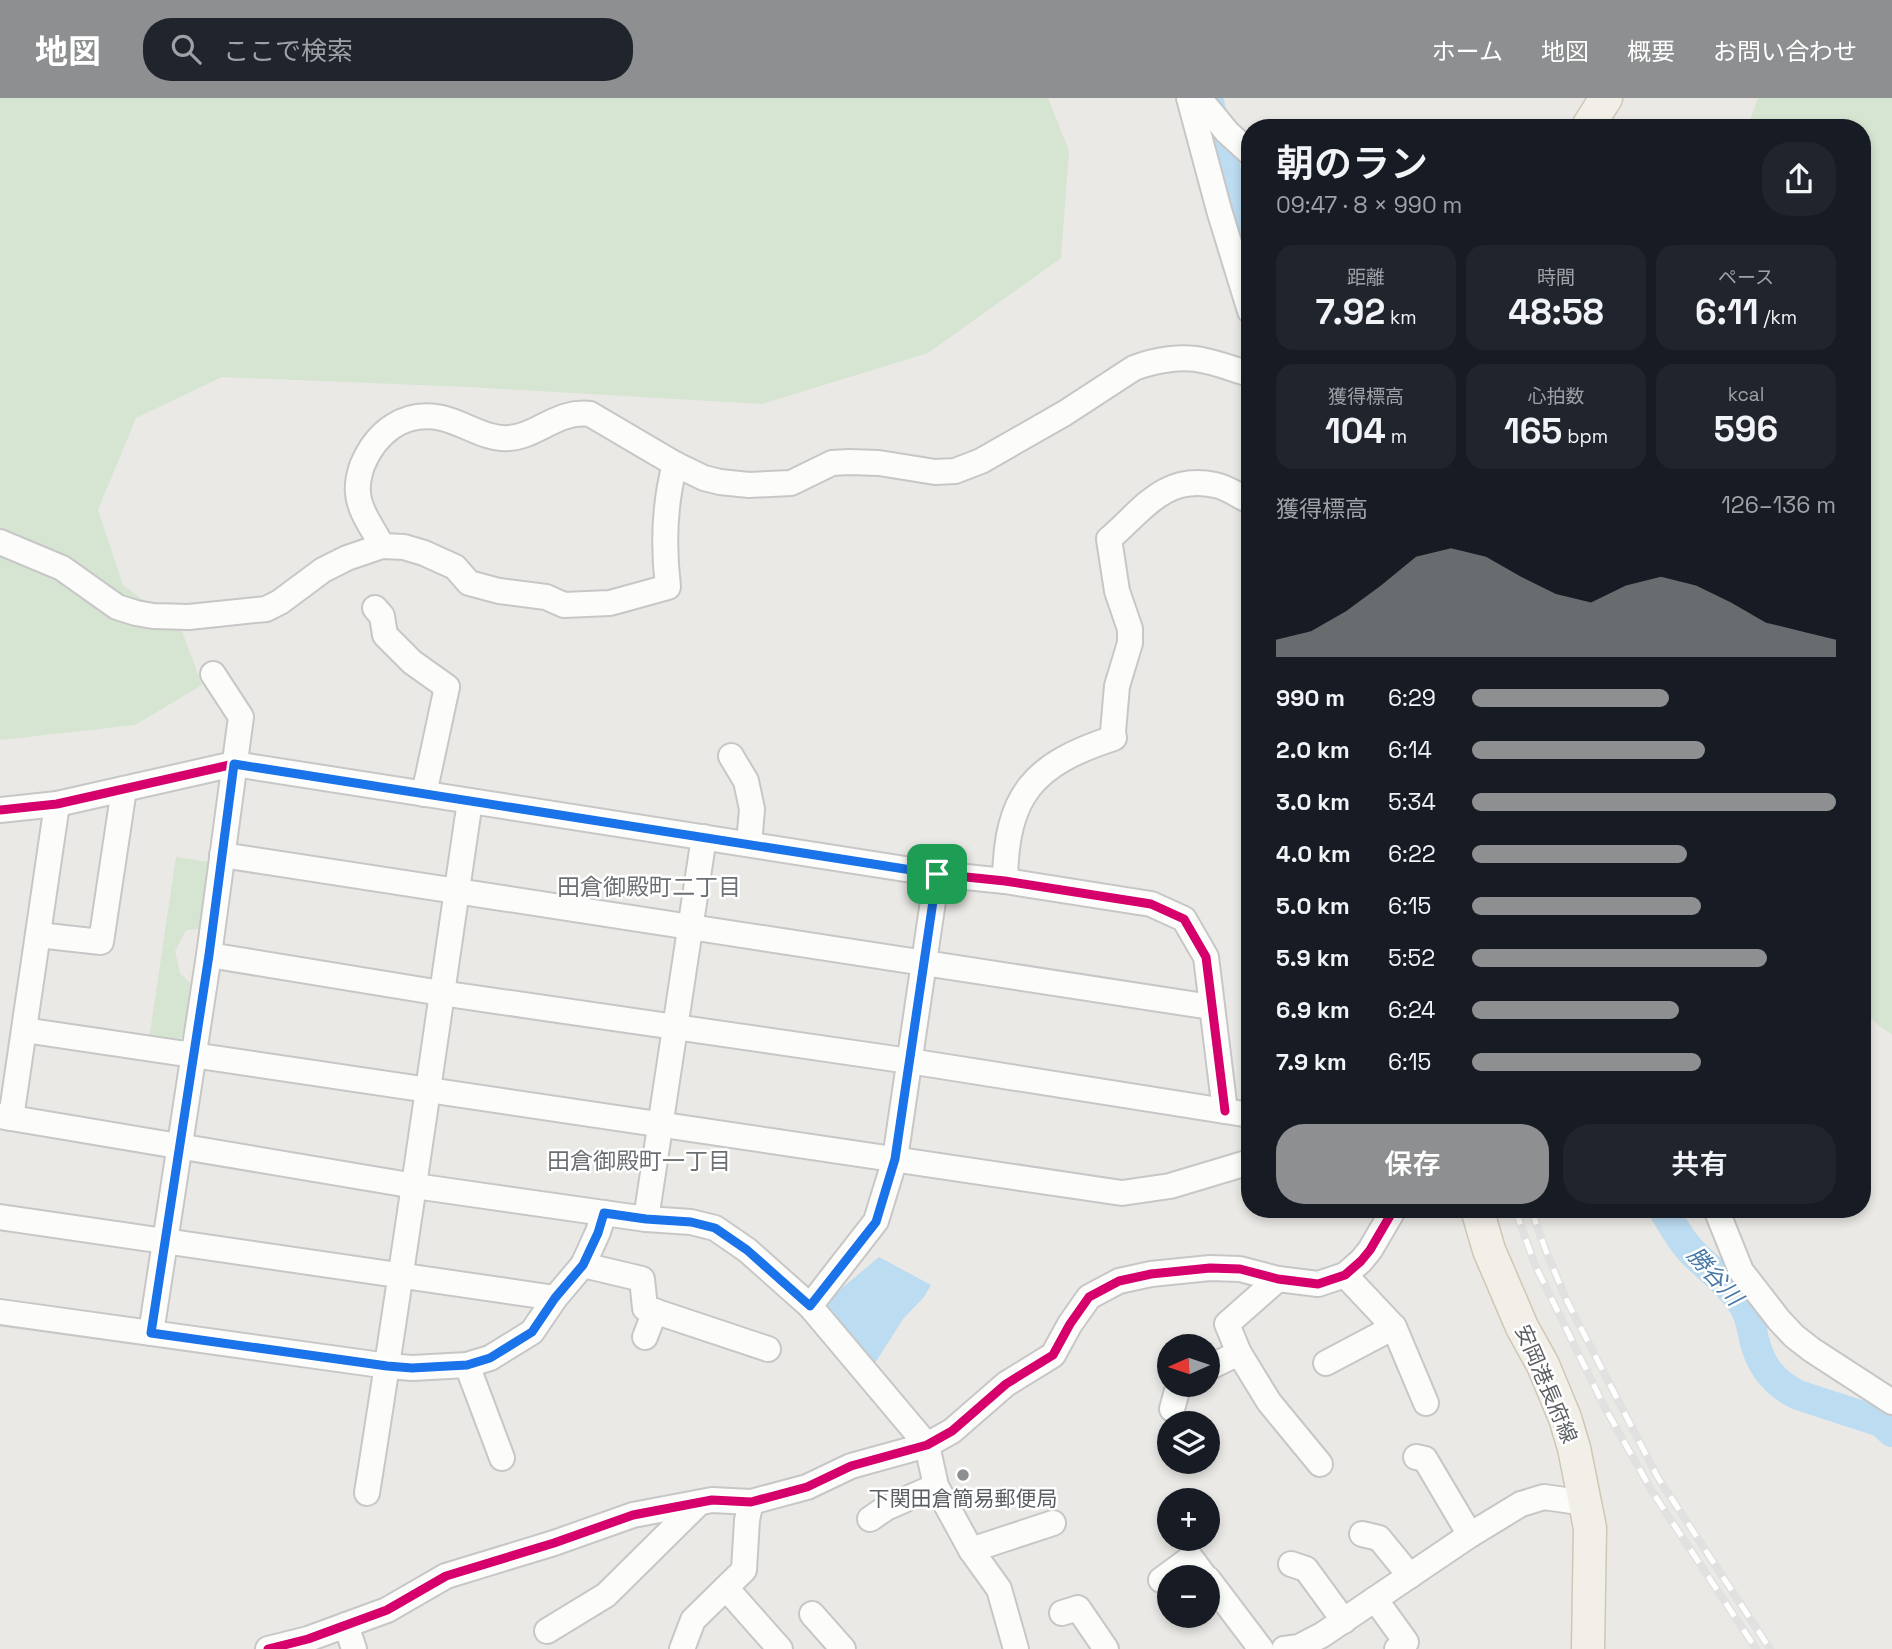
<!DOCTYPE html>
<html lang="ja">
<meta charset="utf-8">
<style>
body{margin:0;font-family:"Space Grotesk","Noto Sans JP",sans-serif;background:#20242c;color:#f1f3f6;height:100vh;display:flex;flex-direction:column;font-size:26px;white-space:nowrap}
*{box-sizing:border-box;margin:0}
p{font-size:23px;color:#9ea1a6}
.icon{flex:none;width:38px;height:38px;fill:none;stroke:currentColor;stroke-width:2;stroke-linecap:round;stroke-linejoin:round}
.map{position:relative;flex:1;overflow:hidden}
.drawer{position:absolute;left:1241px;top:21px;width:630px;height:1099px;display:flex;flex-direction:column;background:#171b24;border-radius:28px;box-shadow:0 4px 10px #0003}
.drawer>*{flex:none}
.needle{width:46px;rotate:267deg}
.controls{position:absolute;left:1157px;top:1236px;display:grid;gap:14px}
.controls a{display:grid;place-items:center;width:63px;height:63px;border-radius:50%;background:#171b24;box-shadow:0 4px 10px #0003;font-size:35px}
.pin{position:absolute;display:grid;place-items:center;width:60px;height:60px;color:#fff;margin:-30px;border-radius:14px;box-shadow:0 4px 10px #0006}
.round{display:grid;place-items:center;flex:none;width:74px;height:74px;border-radius:28px;background:#20242c}
.headline{display:flex;align-items:center;justify-content:space-between;height:119px;padding:0 35px}
h1{font-size:38px;font-weight:600;line-height:52px}
.figures{display:grid;grid-template-columns:repeat(3,1fr);gap:10px;height:119px;padding:7px 35px}
.figures div{display:grid;align-content:center;border-radius:18px;background:#20242c;text-align:center}
.figures b{font-size:35px;font-weight:600}
.figures small{font-size:19px;font-weight:400}
.figures p{font-size:19px}
.chart{height:196px;padding:14px 35px}
.chart p{display:flex;justify-content:space-between}
.chart svg{width:100%;height:126px;margin-top:7px;fill:#8d8f90;opacity:.7}
.primary-button{display:flex;gap:14px;margin-top:auto;padding:14px 35px}
.primary-button a{flex:1;height:80px;border-radius:28px;background:#8d8f90;color:#fff;font-size:28px;font-weight:600;line-height:80px;text-align:center}
.primary-button a+a{background:#20242c;color:#f1f3f6}
ul{padding:0 35px;list-style:none;font-size:23px}
li{display:grid;grid-template-columns:112px 84px 1fr;align-items:center;height:52px}
li i{height:18px;border-radius:9px;background:#8d8f90}
header{display:flex;align-items:center;gap:42px;box-sizing:border-box;height:98px;padding:0 35px;background:#8d8f90;color:#fff}
header strong{font-size:33px}
nav{display:flex;gap:38px;margin-inline-start:auto;font-size:24px}
.search{width:490px;height:63px;background:#20242c;display:flex;align-items:center;gap:18px;box-sizing:border-box;padding:0 24px;border-radius:28px;color:#9ea1a6;font-size:26px}
.map>svg:first-child{display:block}
</style>
<header>
<strong>地図</strong>
<div class="search"><svg class="icon" aria-label="search" viewBox="0 0 24 24"><circle cx="10" cy="10" r="6"/><path d="M15 15l6 6"/></svg>ここで検索</div>
<nav><a>ホーム</a><a>地図</a><a>概要</a><a>お問い合わせ</a></nav>
</header>
<div class="map">
<svg width="1892" height="1551" viewBox="0 0 1892 1551">
<rect width="100%" height="100%" fill="#eae9e5"/>
<g fill="#d5e5d1">
<path d="M0 0H1048L1069 53 1061 160 928 255 762 306 469 289 222 279 136 320 98 412 123 487 181 531 202 587 135 627 0 642Z"/>
<path d="M1758 0H1892V936L1879 928 1862 910V30H1747Z"/>
<path d="M176 759 210 764 200 831 186 832 175 853 180 875 190 885 184 938 172 945 149 941Z"/>
</g>
<path fill="#bcdcf1" d="M879 1159 931 1187 924 1199 903 1221 875 1265 827 1215 829 1201Z"/>
<g fill="none" stroke-linecap="round" stroke-linejoin="round">
<g stroke="#bcdcf1" stroke-width="30">
<path d="M1209 4 1250 170"/>
<path d="M1663 1111C1672 1126 1681 1143 1693 1155 1711 1173 1733 1188 1745 1210 1750 1219 1752 1230 1754 1241 1760 1267 1773 1285 1798 1297L1881 1324 1892 1334"/>
</g>
<g stroke="#c7c7c7" stroke-width="28">
<g id="minor">
<path d="M1189 0 1219 112 1250 213"/>
<path d="M1199 0 1227 34 1250 55"/>
<path d="M0 444 62 470 117 509 136 515 153 518 189 519 266 511 280 504 323 472 347 460 382 448 404 449 424 455 455 469 469 485 499 493 546 499 564 507 610 505 668 489C663 447 664 407 675 366"/>
<path d="M382 448C374 432 359 413 358 395 357 386 359 377 362 368 376 334 404 312 442 320 464 325 486 342 509 340 538 338 557 312 590 316L675 366 704 380 720 384 749 387 791 385 832 365 849 364 879 365 935 374 955 373 981 363 1065 315 1134 270C1155 262 1183 257 1206 263 1221 266 1235 272 1250 276"/>
<path d="M375 510 382 518 385 537 412 564 447 589 424 696"/>
<path d="M731 658 746 683 752 711 749 746"/>
<path d="M0 712 57 706 234 666 937 776 1005 783 1151 806 1184 821 1206 859 1225 1013"/>
<path d="M222 757 1211 909"/>
<path d="M1005 783C1006 697 1033 666 1114 640L1113 634 1117 588 1130 545V531L1117 493 1109 441C1143 412 1164 376 1215 387 1227 389 1238 398 1250 403"/>
<path d="M38 837 101 844 124 691"/>
<path d="M209 857 441 895 909 963 1250 1017"/>
<path d="M24 932 1122 1095 1170 1088 1250 1064"/>
<path d="M0 1018 415 1088 646 1121 691 1124 715 1130 747 1152 810 1208 927 1347 936 1388 971 1452 999 1491 1016 1551"/>
<path d="M11 1020 57 706"/>
<path d="M1716 1111 1741 1173 1779 1222 1794 1238 1812 1252 1892 1304"/>
<path d="M0 1119 555 1200"/>
<path d="M646 1121 704 739"/>
<path d="M583 1167 642 1181 645 1210 768 1251"/>
<path d="M1345 1177 1394 1229 1426 1305"/>
<path d="M1278 1181 1227 1226 1239 1255 1269 1304 1320 1366"/>
<path d="M810 1208 876 1123 895 1061 937 776"/>
<path d="M0 1214 388 1268 412 1270 467 1267 490 1260 532 1234 555 1200 583 1167 598 1134 604 1115"/>
<path d="M151 1235 209 857 241 619 213 576"/>
<path d="M645 1239 655 1213"/>
<path d="M1326 1265 1394 1229"/>
<path d="M467 1267 502 1360"/>
<path d="M1208 1270 1239 1255"/>
<path d="M1172 1311 1178 1289 1181 1286"/>
<path d="M1416 1359 1425 1361 1470 1437"/>
<path d="M367 1395C404 1165 436 934 470 703"/>
<path d="M870 1421 886 1410 936 1388"/>
<path d="M1362 1436 1379 1440 1410 1478"/>
<path d="M971 1452 1053 1425"/>
<path d="M1291 1466 1306 1471 1344 1523"/>
<path d="M1208 1481 1261 1551"/>
<path d="M1161 1482 1191 1460 1205 1479"/>
<path d="M726 1490 780 1551"/>
<path d="M1375 1501 1406 1544 1397 1551"/>
<path d="M1062 1515 1078 1510 1106 1551"/>
<path d="M812 1516 843 1551"/>
<path d="M346 1527 354 1551"/>
<path d="M547 1533 606 1497 699 1405"/>
<path d="M268 1551 308 1541 387 1512 446 1478 554 1445 633 1417 712 1402 751 1404 807 1389 851 1368 927 1347 952 1333 1006 1286 1053 1257 1070 1226 1089 1199 1119 1183 1151 1176 1210 1170 1240 1171 1278 1181 1318 1186 1345 1177 1361 1163 1370 1152 1394 1111"/>
<path d="M682 1551 693 1522 744 1472 747 1422 751 1404"/>
<path d="M1284 1551 1299 1549 1322 1537 1470 1437 1521 1406 1544 1399 1586 1405"/>
</g>
</g>
<g stroke="#d0c7b5" stroke-width="35">
<g id="major">
<path d="M1587 30 1606 0"/>
<path d="M1477 1111 1489 1152 1522 1229 1543 1267 1565 1320 1574 1350 1590 1430 1588 1551"/>
</g>
</g>
<use href="#minor" stroke="#fcfcfb" stroke-width="24"/>
<use href="#major" stroke="#f1efe7" stroke-width="32"/>
<g stroke="#e2e1e1" stroke-width="8">
<g id="rail">
<path d="M1515 1111 1535 1167 1605 1310 1653 1395 1756 1551"/>
<path d="M1531 1111 1546 1153 1567 1203 1657 1378 1770 1551"/>
</g>
</g>
<use href="#rail" stroke="#fff" stroke-width="5" stroke-dasharray="16" stroke-linecap="butt"/>
<g stroke="#fff" stroke-width="13">
<g id="cycleway">
<path d="M0 712 57 706 234 666 937 776 1005 783 1151 806 1184 821 1206 859 1225 1013"/>
<path d="M268 1551 308 1541 387 1512 446 1478 554 1445 633 1417 712 1402 751 1404 807 1389 851 1368 927 1347 952 1333 1006 1286 1053 1257 1070 1226 1089 1199 1119 1183 1151 1176 1210 1170 1240 1171 1278 1181 1318 1186 1345 1177 1361 1163 1370 1152 1394 1111"/>
</g>
</g>
<use href="#cycleway" stroke="#d6006c" stroke-width="9"/>
</g>
<g fill="none" stroke-linecap="round" stroke-linejoin="round">
<g stroke="#fff" stroke-width="14">
<path id="route" d="M234 666 937 776 895 1061 876 1124 810 1208 747 1152 715 1130 691 1124 646 1121 604 1115 598 1135 583 1167 555 1200 532 1234 490 1260 467 1267 412 1270 387 1268 151 1235 209 857Z"/>
</g>
<use href="#route" stroke="#1a73e8" stroke-width="9"/>
</g>
<circle fill="#8d8f90" stroke="#fff" stroke-width="2.5" cx="963" cy="1377" r="7"/>
<g text-anchor="middle" stroke-width="5" stroke-linejoin="round" paint-order="stroke">
<g font-size="21" fill="#5b5e62" stroke="#fff">
<text transform="translate(1546 1286) rotate(67)" y="7">安岡港長府線</text>
</g>
<g font-size="21" fill="#5b5e62" stroke="#fff">
<text x="963" y="1408">下関田倉簡易郵便局</text>
</g>
<g font-size="23" fill="#6c7074" stroke="#fff">
<text x="649" y="797">田倉御殿町二丁目</text>
<text x="639" y="1071">田倉御殿町一丁目</text>
</g>
<g font-size="23" font-style="italic" fill="#4879a6" stroke="#fff">
<text transform="translate(1715 1178) rotate(48)" y="8">勝谷川</text>
</g>
</g>
</svg>
<div class="controls">
<a><svg class="needle" viewBox="-14 -14 28 28"><path d="M0-13l5 13h-10z" fill="#e53935"/><path d="M0 13l5-13h-10z" fill="#9ea1a6"/></svg></a>
<a><svg class="icon" aria-label="layers" viewBox="0 0 24 24"><path d="M12 4l9 5-9 5-9-5zM3 14l9 5 9-5"/></svg></a>
<a>+</a>
<a>−</a>
</div>
<div class="pin" style="left:937px;top:776px;background:#1e9e55"><svg class="icon" aria-label="arrive" viewBox="0 0 24 24"><path d="M6 21V4h12l-3 4 3 4H6"/></svg></div>
<section class="drawer">
<div class="headline"><div><h1>朝のラン</h1><p>09:47 · 8 × 990 m</p></div><a class="round"><svg class="icon" aria-label="share" viewBox="0 0 24 24"><path d="M12 15V3M7 8l5-5 5 5M5 13v7h14v-7"/></svg></a></div>
<div class="figures">
<div><p>距離</p><b>7.92<small> km</small></b></div>
<div><p>時間</p><b>48:58</b></div>
<div><p>ペース</p><b>6:11<small> /km</small></b></div>
</div>
<div class="figures">
<div><p>獲得標高</p><b>104<small> m</small></b></div>
<div><p>心拍数</p><b>165<small> bpm</small></b></div>
<div><p>kcal</p><b>596</b></div>
</div>
<div class="chart"><p><span>獲得標高</span>126–136 m</p>
<svg viewBox="0 0 160 44" preserveAspectRatio="none"><path d="M0 44V38L10 35L20 28L30 19L40 9L50 6L60 9L70 16L80 22L90 25L100 19L110 16L120 19L130 25L140 32L150 35L160 38V44z"/></svg>
</div>
<ul>
<li><b>990 m</b>6:29<i style="width:54%"></i></li>
<li><b>2.0 km</b>6:14<i style="width:64%"></i></li>
<li><b>3.0 km</b>5:34<i style="width:100%"></i></li>
<li><b>4.0 km</b>6:22<i style="width:59%"></i></li>
<li><b>5.0 km</b>6:15<i style="width:63%"></i></li>
<li><b>5.9 km</b>5:52<i style="width:81%"></i></li>
<li><b>6.9 km</b>6:24<i style="width:57%"></i></li>
<li><b>7.9 km</b>6:15<i style="width:63%"></i></li>
</ul>
<div class="primary-button"><a>保存</a><a>共有</a></div>
</section>
</div>
